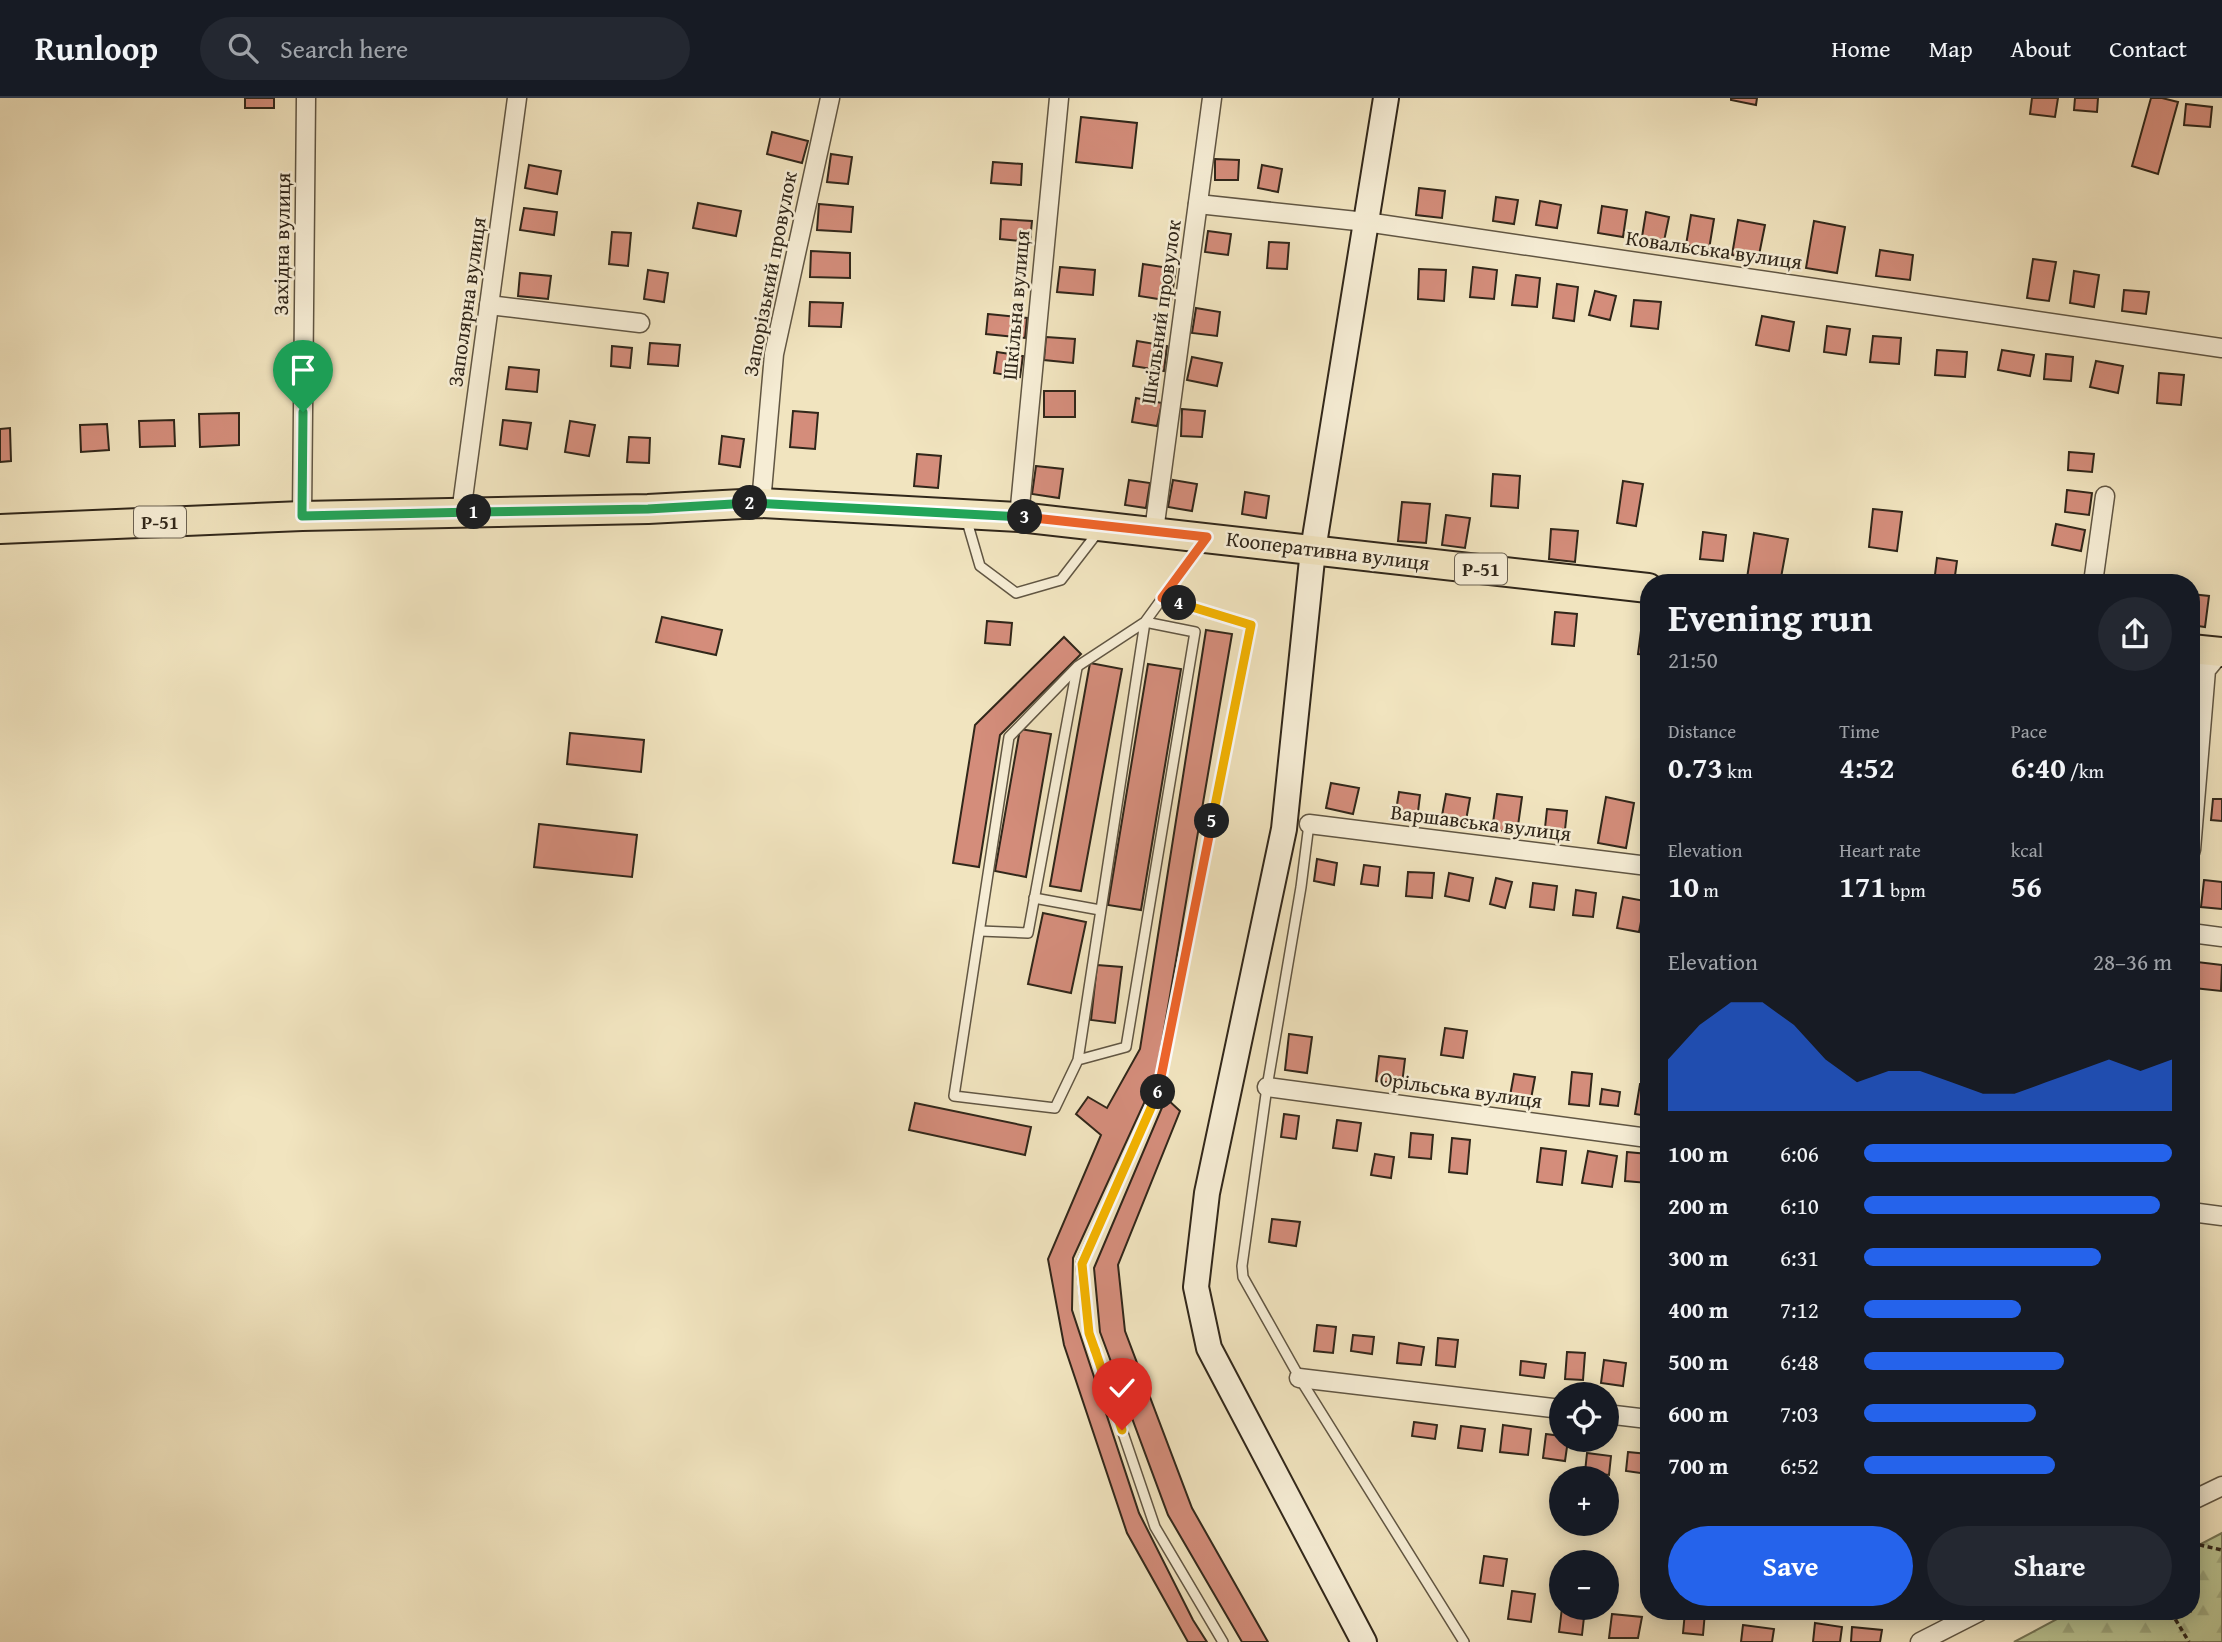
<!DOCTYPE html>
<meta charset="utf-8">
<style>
body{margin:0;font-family:"Gentium Book Plus",serif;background:#242831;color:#f1f3f6;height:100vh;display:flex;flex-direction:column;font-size:26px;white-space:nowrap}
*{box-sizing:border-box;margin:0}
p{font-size:23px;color:#9ea1a6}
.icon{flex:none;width:38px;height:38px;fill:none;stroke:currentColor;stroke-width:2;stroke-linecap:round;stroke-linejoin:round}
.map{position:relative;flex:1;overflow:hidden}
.drawer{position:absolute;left:1640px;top:476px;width:560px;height:1046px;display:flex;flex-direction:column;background:#171b24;border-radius:28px;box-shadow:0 4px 18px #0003}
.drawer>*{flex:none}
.buttons{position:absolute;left:1549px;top:1284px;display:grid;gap:14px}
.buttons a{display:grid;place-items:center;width:70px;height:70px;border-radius:50%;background:#171b24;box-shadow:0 4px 18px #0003;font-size:35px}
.pin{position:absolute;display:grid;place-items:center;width:60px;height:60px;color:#fff;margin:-72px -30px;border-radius:50% 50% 50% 0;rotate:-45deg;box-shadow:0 0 7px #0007}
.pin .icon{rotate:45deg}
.km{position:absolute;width:35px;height:35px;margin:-18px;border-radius:50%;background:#222;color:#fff;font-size:19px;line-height:35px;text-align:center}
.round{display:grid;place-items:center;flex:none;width:74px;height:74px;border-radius:37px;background:#242831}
.headline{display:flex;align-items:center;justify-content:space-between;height:119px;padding:0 28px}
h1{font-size:38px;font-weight:700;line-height:52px}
.stats{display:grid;grid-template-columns:repeat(3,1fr);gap:10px;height:119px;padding:7px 28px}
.stats div{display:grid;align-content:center}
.stats b{font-size:30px;font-weight:700}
.stats small{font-size:19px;font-weight:400}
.stats p{font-size:19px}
.chart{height:196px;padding:14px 28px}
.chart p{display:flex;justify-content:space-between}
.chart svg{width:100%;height:126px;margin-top:7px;fill:#2563eb;opacity:.7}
.cta{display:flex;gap:14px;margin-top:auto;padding:14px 28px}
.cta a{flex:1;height:80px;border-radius:42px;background:#2563eb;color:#fff;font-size:28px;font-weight:700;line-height:80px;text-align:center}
.cta a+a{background:#242831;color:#f1f3f6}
ul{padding:0 28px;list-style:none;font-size:23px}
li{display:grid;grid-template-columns:112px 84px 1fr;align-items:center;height:52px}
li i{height:18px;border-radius:9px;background:#2563eb}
header{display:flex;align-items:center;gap:42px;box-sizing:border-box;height:98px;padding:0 35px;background:#171b24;border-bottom:2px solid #363941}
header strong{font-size:33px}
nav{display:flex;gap:38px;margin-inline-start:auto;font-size:24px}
.search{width:490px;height:63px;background:#242831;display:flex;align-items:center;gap:18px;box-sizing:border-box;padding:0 24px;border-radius:38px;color:#9ea1a6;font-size:26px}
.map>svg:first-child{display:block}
</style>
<header>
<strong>Runloop</strong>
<div class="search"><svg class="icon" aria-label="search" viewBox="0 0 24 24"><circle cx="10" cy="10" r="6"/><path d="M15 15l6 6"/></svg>Search here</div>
<nav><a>Home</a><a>Map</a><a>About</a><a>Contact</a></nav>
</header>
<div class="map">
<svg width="2222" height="1544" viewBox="0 0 2222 1544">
<defs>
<pattern id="forest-firs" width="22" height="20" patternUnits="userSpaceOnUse" patternTransform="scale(1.75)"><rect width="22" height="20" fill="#bac492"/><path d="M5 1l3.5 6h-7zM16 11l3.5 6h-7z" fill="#a0a87d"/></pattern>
</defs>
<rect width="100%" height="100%" fill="#f1e4bf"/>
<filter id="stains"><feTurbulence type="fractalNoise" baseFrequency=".00286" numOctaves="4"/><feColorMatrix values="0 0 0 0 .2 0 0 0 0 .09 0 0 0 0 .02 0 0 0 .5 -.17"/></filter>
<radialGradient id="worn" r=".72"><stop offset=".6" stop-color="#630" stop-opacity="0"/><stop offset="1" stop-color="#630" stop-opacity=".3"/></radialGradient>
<path fill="url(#forest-firs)" stroke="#767656" stroke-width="2" d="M2222 1435V1544H2014L2070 1514H2191V1451Z"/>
<g fill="#d48d7b" stroke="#31271a" stroke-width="2">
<rect x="245" y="0" width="29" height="10"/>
<path d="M1731 0H1757L1756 7 1731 2Z"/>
<path d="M2032 0H2058L2055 19 2030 16Z"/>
<path d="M2075 0H2098L2097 14 2074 12Z"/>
<path d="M2151 0H2162L2178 4 2158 76 2132 68Z"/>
<path d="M2186 6 2212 9 2210 29 2184 27Z"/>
<path d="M1081 19 1137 25 1132 70 1076 64Z"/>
<path d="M772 34 808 43 802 65 767 56Z"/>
<path d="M831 56 852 59 848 86 827 84Z"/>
<path d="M1215 61 1239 62 1238 82H1215Z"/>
<path d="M993 64 1022 66 1021 87 991 85Z"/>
<path d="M529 67 561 73 557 96 525 90Z"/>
<path d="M1262 67 1282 71 1278 94 1258 90Z"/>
<path d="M1419 90 1445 93 1442 120 1416 117Z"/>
<path d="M1496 99 1518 102 1514 126 1493 123Z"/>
<path d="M1540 103 1561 107 1557 130 1536 127Z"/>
<path d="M698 105 741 113 736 138 693 130Z"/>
<path d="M819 106 853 109 851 134 817 132Z"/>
<path d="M1602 108 1627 112 1623 139 1598 135Z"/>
<path d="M524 110 557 114 554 137 520 132Z"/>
<path d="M1646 114 1669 119 1664 143 1642 139Z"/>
<path d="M1691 117 1714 121 1709 151 1686 147Z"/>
<path d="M1001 121 1032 123 1030 144 1000 141Z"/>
<path d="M1738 122 1765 127 1758 162 1732 157Z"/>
<path d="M1814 123 1845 129 1837 175 1806 170Z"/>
<path d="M1208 133 1231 136 1228 157 1205 154Z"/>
<path d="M612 134 631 135 628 168 609 166Z"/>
<path d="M1269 144 1289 145 1287 171 1267 170Z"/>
<path d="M1880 152 1913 157 1910 182 1876 178Z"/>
<path d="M811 153 850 155V180L810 179Z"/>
<path d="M2033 161 2056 164 2049 203 2027 200Z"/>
<path d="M1143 166 1176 171 1171 203 1139 198Z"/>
<path d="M1060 169 1095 172 1093 197 1057 194Z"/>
<path d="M1473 169 1497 172 1494 201 1470 199Z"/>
<path d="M1419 171 1446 172 1444 203 1418 201Z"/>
<path d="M648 172 668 175 664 204 644 201Z"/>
<path d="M2074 173 2099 177 2094 209 2070 205Z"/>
<path d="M520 175 551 178 548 201 518 198Z"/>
<path d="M1516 177 1540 180 1537 209 1512 207Z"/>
<path d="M1557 186 1578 189 1574 223 1553 220Z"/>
<path d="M2124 192 2149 194 2146 216 2122 213Z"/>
<path d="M1595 193 1616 198 1610 222 1589 217Z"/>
<path d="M1634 202 1661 204 1658 231 1631 228Z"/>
<path d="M810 204 843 205 841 229 809 228Z"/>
<path d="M1196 210 1220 214 1217 238 1192 235Z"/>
<path d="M988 216 1027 220 1025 240 986 236Z"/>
<path d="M1762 218 1794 224 1789 253 1756 247Z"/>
<path d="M1827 228 1850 231 1846 257 1824 254Z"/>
<path d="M1873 238 1901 240 1899 266 1870 264Z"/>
<path d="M1046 239 1075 241 1073 265 1044 262Z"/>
<path d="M1137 243 1167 248 1164 273 1133 268Z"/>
<path d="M650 245 680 247 678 268 648 266Z"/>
<path d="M612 248 632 250 630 270 611 268Z"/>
<path d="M1937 252 1967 254 1965 279 1935 277Z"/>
<path d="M2002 252 2034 257 2030 278 1998 272Z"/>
<path d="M997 254 1023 258 1020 279 994 275Z"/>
<path d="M2046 256 2073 259 2071 283 2044 281Z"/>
<path d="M1192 259 1222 265 1217 288 1187 282Z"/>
<path d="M2096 263 2123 268 2118 295 2090 289Z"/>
<path d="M509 269 539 272 537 294 506 291Z"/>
<path d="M2159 275 2184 277 2181 307 2157 305Z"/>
<rect x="1044" y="293" width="31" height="26"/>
<path d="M1136 300 1162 305 1157 328 1132 324Z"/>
<path d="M1182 311 1205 313 1202 339 1181 338Z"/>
<path d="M793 313 818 315 815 351 790 349Z"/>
<path d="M239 315V347L200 349 199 316Z"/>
<path d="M174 322 175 348 140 349 139 323Z"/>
<path d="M503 322 531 325 527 351 500 347Z"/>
<path d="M570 323 595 327 589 358 565 354Z"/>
<path d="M107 326 109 352 81 354 80 327Z"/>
<path d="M10 330 11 363 0 364V331Z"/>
<path d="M722 338 744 341 740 369 719 366Z"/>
<path d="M629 339 650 340 649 365 627 364Z"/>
<path d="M2069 354 2094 356 2092 374 2068 372Z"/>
<path d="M917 356 941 358 938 390 914 388Z"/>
<path d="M1036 368 1063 371 1059 400 1032 396Z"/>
<path d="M1493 376 1520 378 1518 410 1491 408Z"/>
<path d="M1129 382 1150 385 1146 410 1125 407Z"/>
<path d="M1173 382 1197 386 1192 413 1168 409Z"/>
<path d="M1623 383 1643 386 1636 428 1617 425Z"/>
<path d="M2067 392 2092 395 2089 417 2065 414Z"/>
<path d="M1245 394 1269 398 1266 420 1242 416Z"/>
<path d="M1402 404 1430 406 1426 445 1398 443Z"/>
<path d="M1873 411 1902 414 1897 453 1869 449Z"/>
<path d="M1446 417 1470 420 1465 450 1442 447Z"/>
<path d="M2056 426 2085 432 2081 453 2052 447Z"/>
<path d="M1551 431 1578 433 1575 464 1549 461Z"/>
<path d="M1703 434 1726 437 1723 463 1700 461Z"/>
<path d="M1754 435 1788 441 1780 485 1747 480Z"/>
<path d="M1937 460 1957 463 1954 485H1934Z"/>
<path d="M2191 496 2209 498 2205 529 2191 527Z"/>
<path d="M1555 514 1577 516 1574 548 1552 546Z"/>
<path d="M662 519 722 532 716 557 656 544Z"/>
<path d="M987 523 1012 525 1010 547 985 545Z"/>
<path d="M1642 525 1648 526V557L1638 556Z"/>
<path d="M1206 532 1232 536 1156 979 1073 1160 1072 1212 1139 1415 1193 1522 1207 1544H1188L1127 1435 1064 1247 1048 1161 1101 1037 1076 1016 1088 999 1107 1010 1140 951Z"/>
<path d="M1064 539 1081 556 1000 637 979 769 953 765 975 627Z"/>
<path d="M1090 565 1122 571 1081 793 1050 788Z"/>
<path d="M1148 566 1181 571 1141 812 1108 807Z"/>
<path d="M1020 631 1051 636 1026 779 995 773Z"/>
<path d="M570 635 644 642 641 674 567 666Z"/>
<path d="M1331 685 1359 690 1353 716 1326 710Z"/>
<path d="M1399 694 1420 697 1417 722 1395 719Z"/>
<path d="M1446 696 1470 700 1465 728 1441 723Z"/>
<path d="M1497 696 1522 699 1517 735 1492 732Z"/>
<path d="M1606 699 1634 705 1626 750 1598 745Z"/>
<path d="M2213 701H2222V723L2211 722Z"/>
<path d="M1547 711 1567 713 1564 741 1544 739Z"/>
<path d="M539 726 637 737 632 779 534 769Z"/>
<path d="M1317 761 1337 765 1334 787 1314 783Z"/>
<path d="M1364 767 1380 769 1378 788 1361 786Z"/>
<path d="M1408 774 1434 775 1432 800 1406 798Z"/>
<path d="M1449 775 1473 780 1469 803 1445 798Z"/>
<path d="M1496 780 1512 784 1505 810 1490 806Z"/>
<path d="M2204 782 2222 784V811L2201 809Z"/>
<path d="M1533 785 1557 788 1554 812 1530 809Z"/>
<path d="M1576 792 1596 795 1593 819 1573 817Z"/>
<path d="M1623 799 1645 803 1639 834 1617 830Z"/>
<path d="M1043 815 1086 824 1071 895 1028 886Z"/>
<path d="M2197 864 2222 867 2221 893 2194 890Z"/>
<path d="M1097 867 1122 869 1115 925 1091 922Z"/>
<path d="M1445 930 1467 933 1463 960 1441 957Z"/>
<path d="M1289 936 1312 939 1307 975 1285 972Z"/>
<path d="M1379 958 1405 961 1402 986 1376 983Z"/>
<path d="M1572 974 1592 976 1589 1008 1569 1006Z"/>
<path d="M1514 976 1535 979 1531 1001 1510 998Z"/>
<path d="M1640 986 1648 987V1018L1635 1016Z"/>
<path d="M1602 991 1620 994 1618 1008 1600 1006Z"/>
<path d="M1166 1000 1180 1013 1118 1167 1125 1233 1192 1410 1268 1544H1242L1168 1417 1100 1234 1094 1170Z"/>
<path d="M915 1005 1031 1029 1025 1057 909 1032Z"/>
<path d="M1284 1016 1299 1018 1296 1041 1281 1039Z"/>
<path d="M1337 1022 1361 1025 1357 1053 1333 1050Z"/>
<path d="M1411 1035 1433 1037 1431 1061 1409 1059Z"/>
<path d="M1452 1040 1470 1042 1467 1076 1449 1074Z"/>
<path d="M1541 1050 1566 1053 1562 1087 1537 1084Z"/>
<path d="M1588 1053 1617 1058 1612 1089 1582 1085Z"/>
<path d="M1627 1054 1648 1056V1085L1625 1083Z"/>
<path d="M1375 1056 1394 1059 1391 1080 1371 1077Z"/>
<path d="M1272 1121 1300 1124 1296 1148 1269 1144Z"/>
<path d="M1317 1227 1336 1229 1333 1255 1314 1253Z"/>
<path d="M1353 1237 1374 1239 1372 1256 1351 1253Z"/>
<path d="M1438 1240 1458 1242 1455 1269 1436 1267Z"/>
<path d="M1399 1245 1424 1249 1421 1267 1397 1265Z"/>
<path d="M1567 1254 1585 1255 1583 1282 1565 1281Z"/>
<path d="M1604 1262 1626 1265 1623 1288 1601 1285Z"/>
<path d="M1521 1263 1546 1266 1544 1280 1520 1277Z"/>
<path d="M1414 1324 1437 1327 1435 1341 1412 1338Z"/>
<path d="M1503 1327 1531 1331 1528 1357 1500 1354Z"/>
<path d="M1461 1328 1485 1331 1482 1353 1458 1350Z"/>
<path d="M1546 1336 1561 1338V1342H1568L1565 1363 1543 1360Z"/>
<path d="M1628 1354 1648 1356V1376L1626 1373Z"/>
<path d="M1587 1355 1611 1358 1609 1377 1585 1374Z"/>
<path d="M1484 1458 1507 1461 1503 1488 1480 1485Z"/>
<path d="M1512 1493 1535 1496 1531 1524 1508 1521Z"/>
<path d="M1562 1510H1585L1582 1537 1559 1534Z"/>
<path d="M1685 1514H1705L1703 1537 1683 1535Z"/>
<path d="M1612 1516 1642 1519 1638 1540H1609Z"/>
<path d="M1815 1525 1842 1529 1840 1544H1813Z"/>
<path d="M1743 1527 1774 1531 1772 1544H1741Z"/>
<path d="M1852 1529 1882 1532 1880 1544H1851Z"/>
</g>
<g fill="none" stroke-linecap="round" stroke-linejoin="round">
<g stroke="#615643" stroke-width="12">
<g id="lane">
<path d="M966 420 980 468 1016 495 1061 482 1098 434"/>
<path d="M1162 501 1251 527 1157 998 1081 1166 1089 1235 1155 1429 1223 1544"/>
<path d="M1309 726 1301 789 1267 989 1242 1168 1243 1179 1302 1284 1464 1544"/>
<path d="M1034 800 1100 812"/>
<path d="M980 833 1028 835 1077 570"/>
<path d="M1078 962 1126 949 1195 534 1145 524 1078 962 1055 1010 954 998 1009 639 1078 568 1145 524 1204 443"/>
</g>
</g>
<g stroke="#615643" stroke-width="21">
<g id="street">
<path d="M1198 106 1366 124 2222 250"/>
<path d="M489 207 640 225"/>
<path d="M761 405 774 256 830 0"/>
<path d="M461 415 517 0"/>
<path d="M302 418 306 0"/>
<path d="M1019 419 1059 0"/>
<path d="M1154 433 1212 0"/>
<path d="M2093 485 2105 398"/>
<path d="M1309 726 1648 768"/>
<path d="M2191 752 2206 572 2221 554 2222 549"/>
<path d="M2191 835 2222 839"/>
<path d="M1267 989 1648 1040"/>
<path d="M2191 1114 2222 1118"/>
<path d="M1299 1280 1561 1311"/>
<path d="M1606 1316 1648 1321"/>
<path d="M2191 1403 2222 1388"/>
<path d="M1920 1544 1979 1514"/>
</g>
</g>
<g stroke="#31271a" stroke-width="28">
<path id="secondary" d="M1364 1544 1209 1250 1196 1189 1207 1095 1284 731 1313 452 1386 0"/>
</g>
<g stroke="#31271a" stroke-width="32">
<g id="primary">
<path d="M0 431 302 418 648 411 761 405 1019 419 1648 490"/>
<path d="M2191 551 2222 554"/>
</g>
</g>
<g stroke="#31271a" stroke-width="3.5" stroke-dasharray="5 3.5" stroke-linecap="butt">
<path d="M2191 1445 2222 1452"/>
<path d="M2171 1514 2189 1544"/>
</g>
<use href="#lane" stroke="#f6edd5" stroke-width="9"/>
<use href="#street" stroke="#f6edd5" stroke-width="18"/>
<use href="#secondary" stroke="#f6edd5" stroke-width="24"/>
<use href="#primary" stroke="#f1e4bf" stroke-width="28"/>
</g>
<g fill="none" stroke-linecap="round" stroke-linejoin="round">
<g stroke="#fff" stroke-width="14">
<path id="split-1" d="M303 314 302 418 474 414"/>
</g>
<g stroke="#fff" stroke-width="14">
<path id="split-2" d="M474 414 648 411 750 405"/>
</g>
<g stroke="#fff" stroke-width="14">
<path id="split-3" d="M750 405 1025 419"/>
</g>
<g stroke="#fff" stroke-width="14">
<path id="split-4" d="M1025 419 1207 439 1162 500 1179 505"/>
</g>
<g stroke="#fff" stroke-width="14">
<path id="split-5" d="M1179 505 1251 527 1212 723"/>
</g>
<g stroke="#fff" stroke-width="14">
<path id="split-6" d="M1158 994 1212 723"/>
</g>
<g stroke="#fff" stroke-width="14">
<path id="split-7" d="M1095 1252 1089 1235 1082 1166 1158 994"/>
</g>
<g stroke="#fff" stroke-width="14">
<path id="split-8" d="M1095 1252 1122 1332"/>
</g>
<use href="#split-1" stroke="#22a559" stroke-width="9"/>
<use href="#split-2" stroke="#22a559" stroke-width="9"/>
<use href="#split-3" stroke="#22a559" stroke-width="9"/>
<use href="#split-4" stroke="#f0652b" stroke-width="9"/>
<use href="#split-5" stroke="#f5b400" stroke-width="9"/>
<use href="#split-6" stroke="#f0652b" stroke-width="9"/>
<use href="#split-7" stroke="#f5b400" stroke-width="9"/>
<use href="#split-8" stroke="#f5b400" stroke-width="9"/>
</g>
<g text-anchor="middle" stroke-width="5" stroke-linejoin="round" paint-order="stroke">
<g fill="#f6edd5" stroke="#6c6252" stroke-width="2">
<rect x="134" y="408.5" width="52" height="31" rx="5"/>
<rect x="1455" y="455.5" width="52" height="31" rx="5"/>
</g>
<g font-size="19" font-weight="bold" fill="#31271a">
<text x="160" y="431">Р-51</text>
<text x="1481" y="478">Р-51</text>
</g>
<g font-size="21" fill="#31271a" stroke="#f6edd5">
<text transform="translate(282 146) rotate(-89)" y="7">Західна вулиця</text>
<text transform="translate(1714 152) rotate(8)" y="7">Ковальська вулиця</text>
<text transform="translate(770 176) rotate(-79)" y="7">Запорізький провулок</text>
<text transform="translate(467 204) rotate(-82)" y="7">Заполярна вулиця</text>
<text transform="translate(1016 207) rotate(-85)" y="7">Шкільна вулиця</text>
<text transform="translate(1161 214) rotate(-82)" y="7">Шкільний провулок</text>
<text transform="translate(1328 453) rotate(7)" y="7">Кооперативна вулиця</text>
<text transform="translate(1481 725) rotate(7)" y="7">Варшавська вулиця</text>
<text transform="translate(1461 992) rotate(8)" y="7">Орільська вулиця</text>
</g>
</g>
<rect width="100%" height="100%" filter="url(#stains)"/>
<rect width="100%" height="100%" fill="url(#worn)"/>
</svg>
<div class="buttons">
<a><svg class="icon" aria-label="locate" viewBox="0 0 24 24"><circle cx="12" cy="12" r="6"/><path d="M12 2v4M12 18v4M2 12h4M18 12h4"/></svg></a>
<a>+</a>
<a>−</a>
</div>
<div class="pin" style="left:303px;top:314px;background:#1e9e55"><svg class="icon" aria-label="arrive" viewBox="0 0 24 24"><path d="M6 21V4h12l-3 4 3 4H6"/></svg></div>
<div class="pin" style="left:1122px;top:1332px;background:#d93025"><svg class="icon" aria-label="check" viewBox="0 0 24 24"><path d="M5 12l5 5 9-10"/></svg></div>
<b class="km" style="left:474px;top:414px">1</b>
<b class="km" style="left:750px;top:405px">2</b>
<b class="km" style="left:1025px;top:419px">3</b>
<b class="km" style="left:1179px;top:505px">4</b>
<b class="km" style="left:1212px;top:723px">5</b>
<b class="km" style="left:1158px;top:994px">6</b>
<section class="drawer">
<div class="headline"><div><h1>Evening run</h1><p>21:50</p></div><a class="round"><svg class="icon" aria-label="share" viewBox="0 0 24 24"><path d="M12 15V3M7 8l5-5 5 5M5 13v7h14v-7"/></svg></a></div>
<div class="stats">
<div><p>Distance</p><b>0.73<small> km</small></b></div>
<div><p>Time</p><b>4:52</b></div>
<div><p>Pace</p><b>6:40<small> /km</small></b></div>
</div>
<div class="stats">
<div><p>Elevation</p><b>10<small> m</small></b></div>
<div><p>Heart rate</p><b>171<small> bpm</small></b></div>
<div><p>kcal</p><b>56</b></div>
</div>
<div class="chart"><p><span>Elevation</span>28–36 m</p>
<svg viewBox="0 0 160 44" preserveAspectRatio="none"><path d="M0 44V26L10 14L20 6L30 6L40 14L50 26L60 34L70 30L80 30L90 34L100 38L110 38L120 34L130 30L140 26L150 30L160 26V44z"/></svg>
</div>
<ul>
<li><b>100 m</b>6:06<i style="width:100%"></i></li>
<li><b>200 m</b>6:10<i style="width:96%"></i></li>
<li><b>300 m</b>6:31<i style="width:77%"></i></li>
<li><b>400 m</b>7:12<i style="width:51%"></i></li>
<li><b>500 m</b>6:48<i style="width:65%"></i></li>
<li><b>600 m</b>7:03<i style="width:56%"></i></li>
<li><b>700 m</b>6:52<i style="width:62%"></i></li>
</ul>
<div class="cta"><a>Save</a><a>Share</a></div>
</section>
</div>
